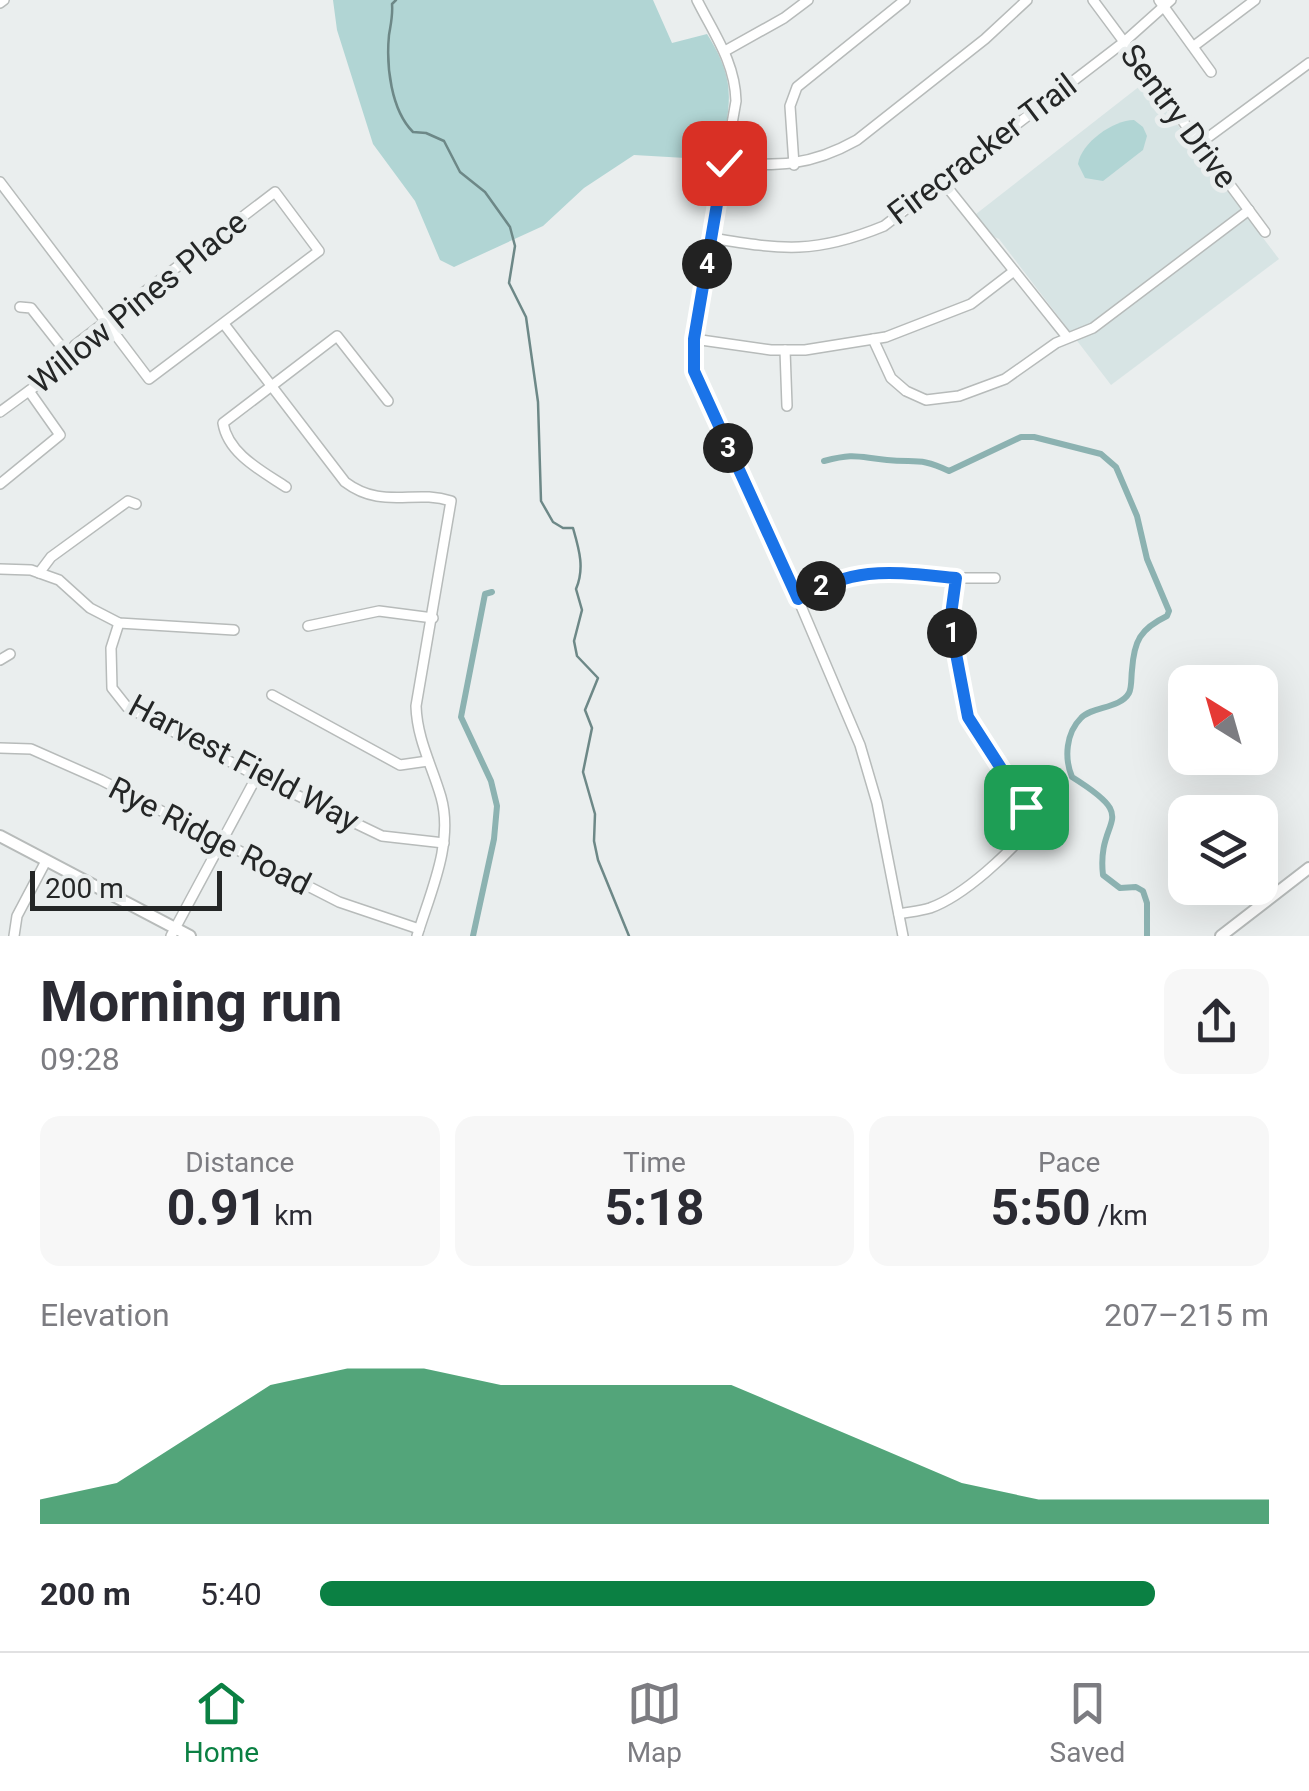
<!DOCTYPE html>
<meta charset="utf-8">
<style>
body{margin:0;font-family:Roboto,sans-serif;background:#f7f7f7;color:#2b2b33;height:100vh;display:flex;flex-direction:column;font-size:38px;white-space:nowrap}
*{box-sizing:border-box;margin:0}
p{font-size:32px;color:#7c7c81}
.icon{flex:none;width:55px;height:55px;fill:none;stroke:currentColor;stroke-width:2;stroke-linecap:round;stroke-linejoin:round}
.map{position:relative;height:936px;overflow:hidden}
.sheet{display:flex;flex-direction:column;background:#fff;flex:1}
.sheet>*{flex:none}
.needle{width:65px;rotate:323deg}
.tools{position:absolute;left:1168px;top:665px;display:grid;gap:20px}
.tools a{display:grid;place-items:center;width:110px;height:110px;border-radius:20px;background:#fff;box-shadow:0 10px 40px #0002;font-size:50px}
.scale{position:absolute;left:30px;bottom:25px;width:192px;box-sizing:border-box;padding-left:10px;border:5px solid #242626;border-top:0;font-size:28px;line-height:35px;white-space:nowrap;color:#242626;-webkit-text-stroke:8px #eaeeee;paint-order:stroke}
.pin{position:absolute;display:grid;place-items:center;width:85px;height:85px;color:#fff;margin:-42px;border-radius:20px;box-shadow:0 5px 15px #0006}
.km{position:absolute;width:50px;height:50px;margin:-25px;border-radius:50%;background:#222;color:#fff;font-size:28px;line-height:50px;text-align:center}
.round{display:grid;place-items:center;flex:none;width:105px;height:105px;border-radius:20px;background:#f7f7f7}
.head{display:flex;align-items:center;justify-content:space-between;height:170px;padding:0 40px}
h1{font-size:55px;font-weight:700;line-height:75px}
.metrics{display:grid;grid-template-columns:repeat(3,1fr);gap:15px;height:170px;padding:10px 40px}
.metrics div{display:grid;align-content:center;border-radius:20px;background:#f7f7f7;text-align:center}
.metrics b{font-size:50px;font-weight:700}
.metrics small{font-size:28px;font-weight:400}
.metrics p{font-size:28px}
.chart{height:280px;padding:20px 40px}
.chart p{display:flex;justify-content:space-between}
.chart svg{width:100%;height:180px;margin-top:10px;fill:#0b8043;opacity:.7}
ul{padding:0 40px;list-style:none;font-size:32px}
li{display:grid;grid-template-columns:160px 120px 1fr;align-items:center;height:75px}
li i{height:25px;border-radius:12px;background:#0b8043}
.tabs{display:flex;justify-content:space-around;align-items:center;height:140px;border-top:2px solid #e1e1e2;background:#fff;font-size:28px;color:#7c7c81}
.tabs a{display:grid;justify-items:center;gap:5px}
.tabs .active{color:#0b8043}
.map>svg:first-child{display:block}
</style>
<div class="map">
<svg width="1309" height="936" viewBox="0 0 1309 936">
<rect width="100%" height="100%" fill="#eaeeee"/>
<path fill="#d7e4e4" d="M1145 82 1279 259 1111 385 999 239 990 235 976 214Z"/>
<g fill="#b1d5d4">
<path d="M333 0H653L672 43 707 34C739 85 729 104 720 160L634 155 584 188 543 226 454 267 440 260 415 201 373 144 337 30Z"/>
<path d="M1134 120 1143 127 1147 136 1143 150 1103 181 1085 178 1078 164C1081 143 1113 120 1134 120Z"/>
</g>
<g fill="none" stroke-linecap="round" stroke-linejoin="round">
<path stroke="#6d8887" stroke-width="2.5" d="M396 0 392 4C393 15 391 23 389 35 386 66 391 110 413 132L426 133 444 141 460 172 485 192 510 227 515 246 509 283 526 317 538 402 541 501 553 522 563 528H573C579 549 585 568 576 589L582 610 574 641 577 656 598 678 585 710 592 728 583 772 595 814 594 841 598 860 629 936"/>
<g stroke="#8cb2b1" stroke-width="6">
<path d="M824 461C856 453 856 457 887 460 916 463 920 457 949 471L1021 437H1034L1101 454 1116 467 1137 516 1147 559 1169 611 1167 616C1140 629 1134 641 1132 670 1131 677 1132 687 1129 693 1120 709 1092 706 1081 718 1066 733 1064 758 1072 777 1144 822 1096 815 1103 875L1120 888 1136 887 1143 891 1147 903V936"/>
<path d="M473 936 494 839 497 806 491 781 461 717 485 594 492 592"/>
</g>
<g stroke="#b7bbba" stroke-width="12">
<g id="minor">
<path d="M697 0C714 34 735 62 736 101L694 339V371L798 599 860 745 877 803 903 936"/>
<path d="M1093 0 1265 232"/>
<path d="M1159 0 1211 72"/>
<path d="M0 3 4 0"/>
<path d="M1194 46 1255 0"/>
<path d="M725 51 784 18 808 0"/>
<path d="M1199 144 1309 63"/>
<path d="M724 163C778 166 809 167 857 140L985 39 1027 0"/>
<path d="M794 165 790 106 797 87 905 0"/>
<path d="M0 182 149 379 319 251 275 192 75 345 56 371 0 412"/>
<path d="M943 182 1067 337"/>
<path d="M712 238C783 250 816 254 884 226L1124 42 1171 0"/>
<path d="M20 307 31 308 68 355"/>
<path d="M224 324 345 482C382 510 414 489 451 501L416 706C417 739 432 766 441 797 454 843 430 893 417 936"/>
<path d="M694 339 771 350H805L886 337 971 304 1014 271"/>
<path d="M873 339 891 378 906 391 926 400 959 396 1005 379 1056 343 1093 328 1249 210"/>
<path d="M785 350 787 406"/>
<path d="M0 484 60 435 29 391"/>
<path d="M286 487C262 471 228 454 223 423L337 336 388 401"/>
<path d="M0 569 31 570 59 580 90 608 119 623 234 630"/>
<path d="M39 573 51 557 128 501 136 504"/>
<path d="M955 578H995"/>
<path d="M798 599C858 566 890 572 955 578L950 622 968 717 1033 824C1011 852 964 896 930 908 920 911 909 912 899 914"/>
<path d="M119 623 111 648 112 688 127 707 257 776 382 836 444 843"/>
<path d="M308 626 379 611 433 618"/>
<path d="M0 660 10 654"/>
<path d="M272 695 400 765 428 761"/>
<path d="M0 748 31 749 101 780 339 902 419 929"/>
<path d="M14 936 17 916 46 861"/>
<path d="M171 936 257 776"/>
</g>
</g>
<g stroke="#b7bbba" stroke-width="14">
<g id="major">
<path d="M0 836 190 936"/>
<path d="M1221 936 1309 868"/>
</g>
</g>
<use href="#minor" stroke="#fff" stroke-width="9"/>
<use href="#major" stroke="#fff" stroke-width="10"/>
</g>
<g fill="none" stroke-linecap="round" stroke-linejoin="round">
<g stroke="#fff" stroke-width="20">
<path id="route" d="M724 163 694 339V371L798 599C857 565 891 572 956 578L950 622 968 717 1026 807"/>
</g>
<use href="#route" stroke="#1a73e8" stroke-width="12"/>
</g>
<g text-anchor="middle" stroke-width="10" stroke-linejoin="round" paint-order="stroke">
<g font-size="32" fill="#242626" stroke="#eaeeee">
<text transform="translate(1179 116) rotate(53)" y="11">Sentry Drive</text>
<text transform="translate(982 149) rotate(-37)" y="11">Firecracker Trail</text>
<text transform="translate(138 302) rotate(-39)" y="11">Willow Pines Place</text>
<text transform="translate(244 763) rotate(28)" y="11">Harvest Field Way</text>
<text transform="translate(210 836) rotate(27)" y="11">Rye Ridge Road</text>
</g>
</g>
</svg>
<div class="tools">
<a><svg class="needle" viewBox="-14 -14 28 28"><path d="M0-13l5 13h-10z" fill="#e53935"/><path d="M0 13l5-13h-10z" fill="#7c7c81"/></svg></a>
<a><svg class="icon" aria-label="layers" viewBox="0 0 24 24"><path d="M12 4l9 5-9 5-9-5zM3 14l9 5 9-5"/></svg></a>
</div>
<div class="scale">200 m</div>
<div class="pin" style="left:1026px;top:807px;background:#1e9e55"><svg class="icon" aria-label="arrive" viewBox="0 0 24 24"><path d="M6 21V4h12l-3 4 3 4H6"/></svg></div>
<div class="pin" style="left:724px;top:163px;background:#d93025"><svg class="icon" aria-label="check" viewBox="0 0 24 24"><path d="M5 12l5 5 9-10"/></svg></div>
<b class="km" style="left:952px;top:633px">1</b>
<b class="km" style="left:821px;top:586px">2</b>
<b class="km" style="left:728px;top:448px">3</b>
<b class="km" style="left:707px;top:264px">4</b>
</div>
<section class="sheet">
<div class="head"><div><h1>Morning run</h1><p>09:28</p></div><a class="round"><svg class="icon" aria-label="share" viewBox="0 0 24 24"><path d="M12 15V3M7 8l5-5 5 5M5 13v7h14v-7"/></svg></a></div>
<div class="metrics">
<div><p>Distance</p><b>0.91<small> km</small></b></div>
<div><p>Time</p><b>5:18</b></div>
<div><p>Pace</p><b>5:50<small> /km</small></b></div>
</div>
<div class="chart"><p><span>Elevation</span>207–215 m</p>
<svg viewBox="0 0 160 44" preserveAspectRatio="none"><path d="M0 44V38L10 34L20 22L30 10L40 6L50 6L60 10L70 10L80 10L90 10L100 18L110 26L120 34L130 38L140 38L150 38L160 38V44z"/></svg>
</div>
<ul>
<li><b>200 m</b>5:40<i style="width:88%"></i></li>
</ul>
</section>
<nav class="tabs">
<a class="active"><svg class="icon" aria-label="home" viewBox="0 0 24 24"><path d="M3 11l9-7 9 7M6 9v11h12V9"/></svg>Home</a>
<a><svg class="icon" aria-label="map" viewBox="0 0 24 24"><path d="M3 6l6-2 6 2 6-2v14l-6 2-6-2-6 2zM9 4v14M15 6v14"/></svg>Map</a>
<a><svg class="icon" aria-label="saved" viewBox="0 0 24 24"><path d="M7 4h10v16l-5-4-5 4z"/></svg>Saved</a>
</nav>
